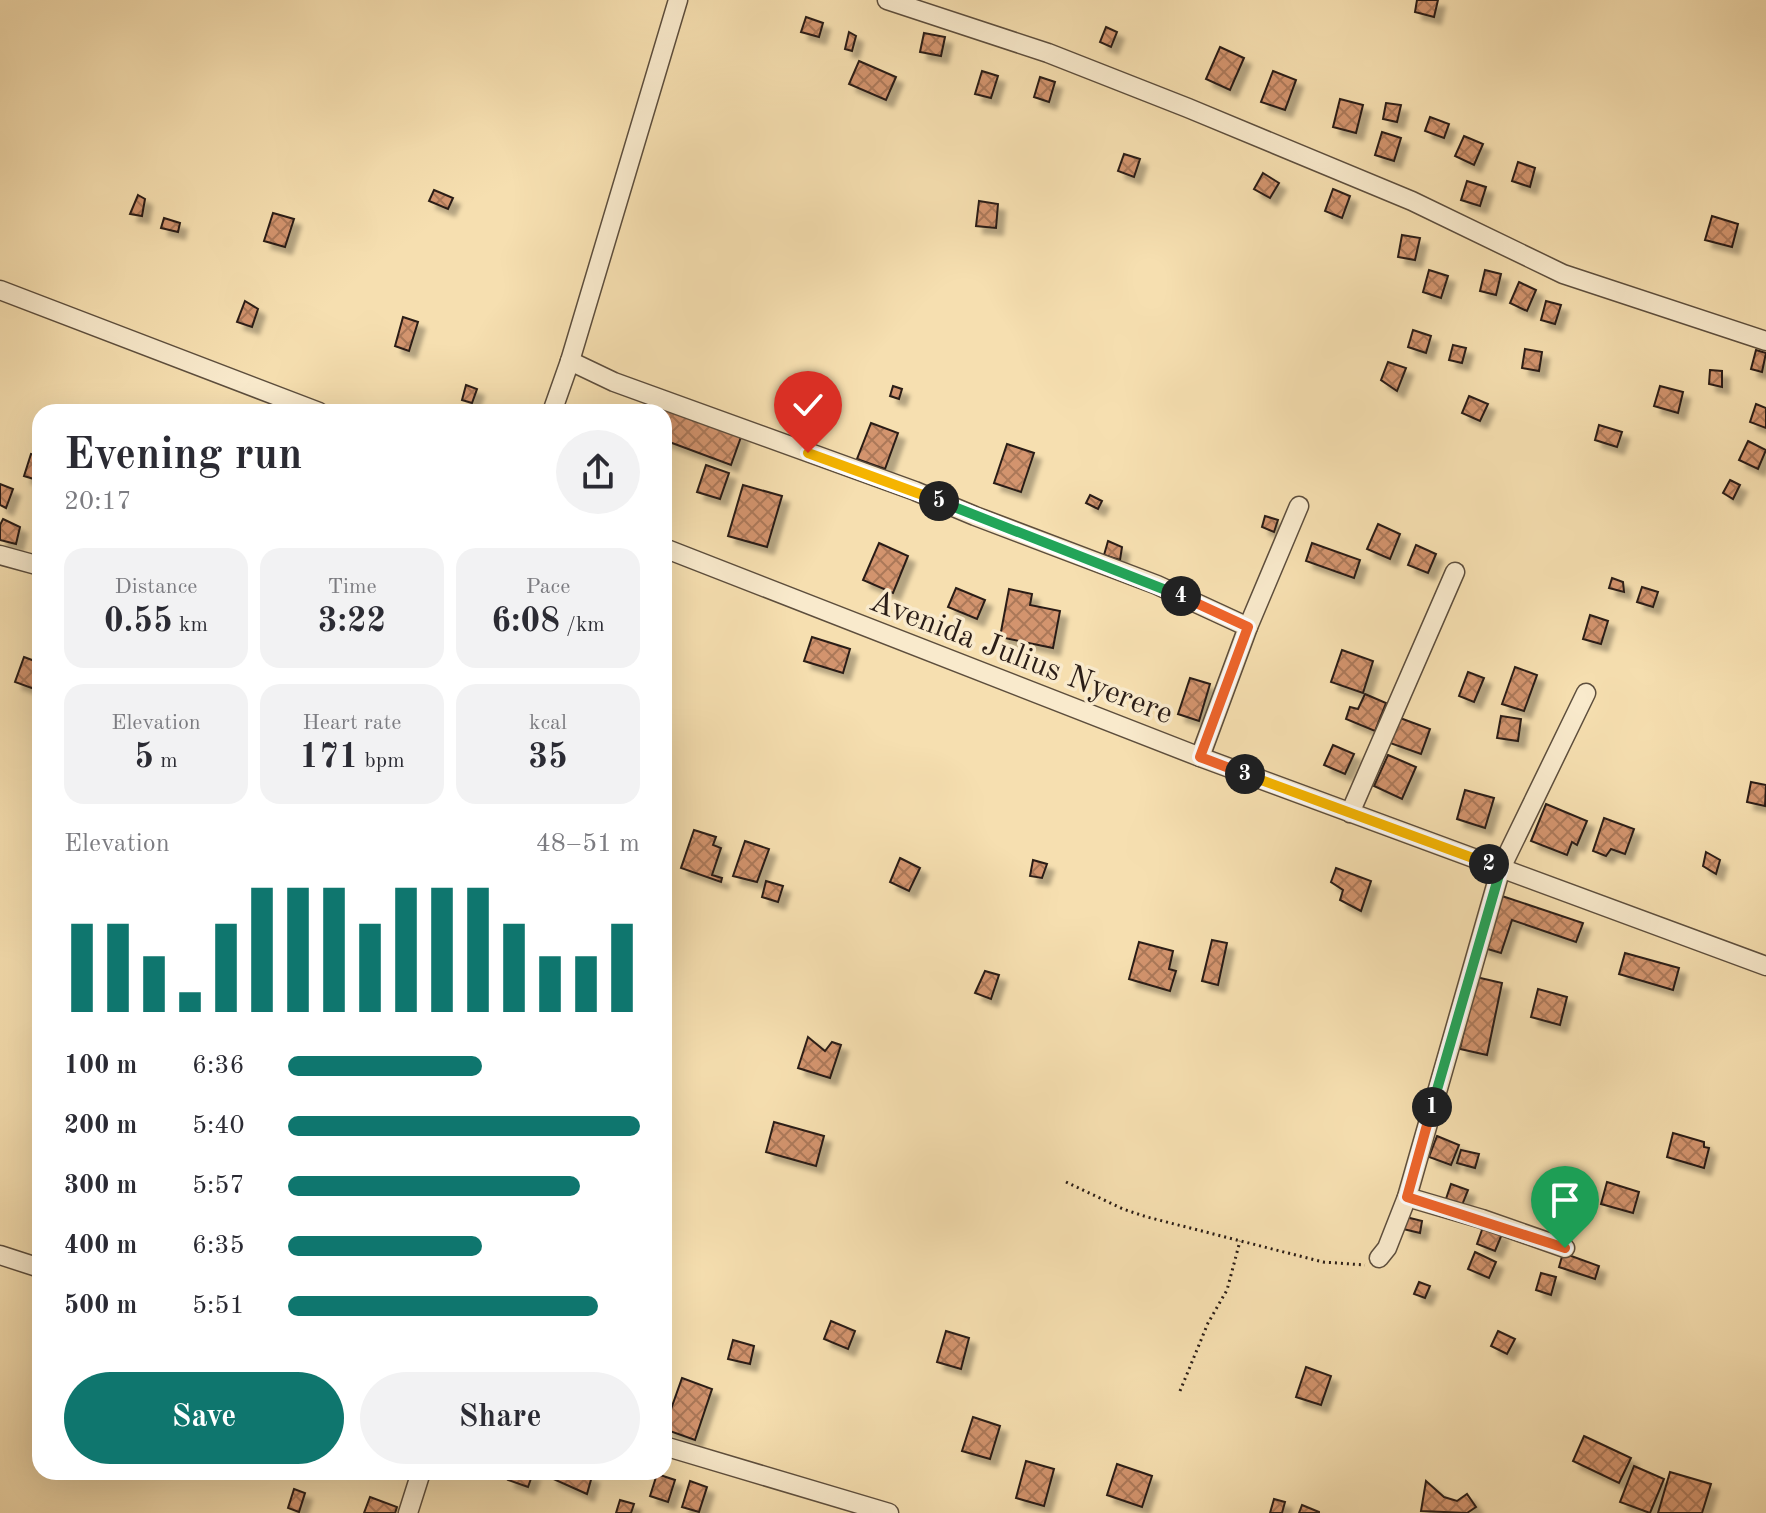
<!DOCTYPE html>
<meta charset="utf-8">
<style>
body{margin:0;font-family:"Old Standard TT",serif;background:#f2f2f3;color:#2b2b33;height:100vh;display:flex;flex-direction:column;font-size:30px;white-space:nowrap}
*{box-sizing:border-box;margin:0}
p{font-size:26px;color:#7c7c81}
.icon{flex:none;width:44px;height:44px;fill:none;stroke:currentColor;stroke-width:2;stroke-linecap:round;stroke-linejoin:round}
.map{position:relative;flex:1;overflow:hidden}
.sheet{position:absolute;left:32px;top:404px;width:640px;height:1076px;display:flex;flex-direction:column;background:#fff;border-radius:24px;box-shadow:0 8px 32px #0002}
.sheet>*{flex:none}
.pin{position:absolute;display:grid;place-items:center;width:68px;height:68px;color:#fff;margin:-82px -34px;border-radius:50% 50% 50% 0;rotate:-45deg;box-shadow:0 0 8px #0007}
.pin .icon{rotate:45deg}
.km{position:absolute;width:40px;height:40px;margin:-20px;border-radius:50%;background:#222;color:#fff;font-size:22px;line-height:40px;text-align:center}
.round{display:grid;place-items:center;flex:none;width:84px;height:84px;border-radius:42px;background:#f2f2f3}
.summary{display:flex;align-items:center;justify-content:space-between;height:136px;padding:0 32px}
h1{font-size:44px;font-weight:700;line-height:60px}
.stats{display:grid;grid-template-columns:repeat(3,1fr);gap:12px;height:136px;padding:8px 32px}
.stats div{display:grid;align-content:center;border-radius:20px;background:#f2f2f3;text-align:center}
.stats b{font-size:34px;font-weight:700}
.stats small{font-size:22px;font-weight:400}
.stats p{font-size:22px}
.chart{height:224px;padding:16px 32px}
.chart p{display:flex;justify-content:space-between}
.chart svg{width:100%;height:144px;margin-top:8px;stroke:#0f766e;stroke-width:6}
.button{display:flex;gap:16px;margin-top:auto;padding:16px 32px}
.button a{flex:1;height:92px;border-radius:48px;background:#0f766e;color:#fff;font-size:32px;font-weight:700;line-height:92px;text-align:center}
.button a+a{background:#f2f2f3;color:#2b2b33}
ul{padding:0 32px;list-style:none;font-size:26px}
li{display:grid;grid-template-columns:128px 96px 1fr;align-items:center;height:60px}
li i{height:20px;border-radius:10px;background:#0f766e}
.map>svg:first-child{display:block}
</style>
<div class="map">
<svg width="1766" height="1513" viewBox="0 0 1766 1513">
<defs>
<pattern id="building-cross-hatch" width="8" height="8" patternUnits="userSpaceOnUse" patternTransform="scale(2)"><rect width="8" height="8" fill="#d3946e"/><path d="M0 0l8 8M0 8l8-8" fill="none" stroke="#ab7859"/></pattern>
<filter id="shadow"><feDropShadow dx="7" dy="7" stdDeviation="2" flood-color="#0004"/></filter>
</defs>
<rect width="100%" height="100%" fill="#f6dfb0"/>
<filter id="stains"><feTurbulence type="fractalNoise" baseFrequency=".0025" numOctaves="4"/><feColorMatrix values="0 0 0 0 .2 0 0 0 0 .09 0 0 0 0 .02 0 0 0 .5 -.17"/></filter>
<radialGradient id="worn" r=".72"><stop offset=".6" stop-color="#630" stop-opacity="0"/><stop offset="1" stop-color="#630" stop-opacity=".3"/></radialGradient>
<g fill="url(#building-cross-hatch)" stroke="#2a1d17" stroke-width="2" filter="url(#shadow)">
<path d="M1417 0H1438L1434 17 1415 12Z"/>
<path d="M806 17 823 23 819 37 801 32Z"/>
<path d="M1106 27 1117 32 1111 47 1100 42Z"/>
<path d="M849 32 856 36 852 51 845 49Z"/>
<path d="M924 33 945 37 941 56 920 52Z"/>
<path d="M1220 47 1244 58 1230 90 1206 79Z"/>
<path d="M859 61 896 77 886 100 849 84Z"/>
<path d="M982 71 998 76 991 98 975 94Z"/>
<path d="M1273 71 1296 80 1285 110 1261 102Z"/>
<path d="M1040 77 1055 82 1049 102 1034 97Z"/>
<path d="M1340 99 1363 105 1356 133 1333 127Z"/>
<path d="M1386 103 1401 105 1397 122 1383 119Z"/>
<path d="M1430 117 1449 124 1444 138 1425 131Z"/>
<path d="M1382 132 1401 138 1394 161 1375 155Z"/>
<path d="M1464 136 1483 144 1474 165 1455 156Z"/>
<path d="M1124 154 1140 159 1134 177 1118 171Z"/>
<path d="M1518 162 1535 168 1530 187 1512 181Z"/>
<path d="M1263 173 1279 183 1270 198 1254 189Z"/>
<path d="M1467 181 1486 187 1480 206 1461 200Z"/>
<path d="M1333 189 1350 196 1342 218 1325 211Z"/>
<path d="M434 190 453 198 448 209 429 201Z"/>
<path d="M138 195 145 199 142 216 130 214Z"/>
<path d="M979 201 998 204 996 228 976 226Z"/>
<path d="M273 213 294 219 285 247 264 241Z"/>
<path d="M1712 216 1738 224 1732 247 1705 240Z"/>
<path d="M164 218 180 223 178 232 161 228Z"/>
<path d="M1402 235 1420 238 1415 260 1398 257Z"/>
<path d="M1429 270 1448 276 1441 298 1423 292Z"/>
<path d="M1485 270 1501 274 1496 295 1480 291Z"/>
<path d="M1519 282 1536 290 1527 311 1510 303Z"/>
<path d="M245 301 258 309 252 327 237 322Z"/>
<path d="M1546 301 1561 305 1555 324 1541 320Z"/>
<path d="M403 317 418 322 409 351 395 346Z"/>
<path d="M1413 330 1431 336 1426 353 1408 347Z"/>
<path d="M1453 345 1466 348 1462 363 1449 360Z"/>
<path d="M1525 349 1542 352 1539 371 1522 368Z"/>
<path d="M1756 350 1766 353 1762 372 1751 369Z"/>
<path d="M1388 362 1406 368 1397 391 1381 380Z"/>
<path d="M1710 370 1722 371V387L1709 384Z"/>
<path d="M466 385 477 389 472 403 462 400Z"/>
<path d="M893 386 902 389 899 399 890 396Z"/>
<path d="M1660 386 1683 392 1678 413 1654 406Z"/>
<path d="M1469 396 1488 404 1480 421 1462 413Z"/>
<path d="M1756 404 1766 408V428L1750 422Z"/>
<path d="M664 405 742 434 731 465 664 440V412H662Z"/>
<path d="M871 423 898 433 885 469 857 459Z"/>
<path d="M1599 425 1622 432 1617 447 1595 440Z"/>
<path d="M1748 441 1766 450 1758 469 1739 460Z"/>
<path d="M1007 444 1034 453 1021 492 994 483Z"/>
<path d="M31 454 40 456V481L24 476Z"/>
<path d="M706 465 729 473 720 499 697 492Z"/>
<path d="M1730 480 1740 485 1733 499 1723 493Z"/>
<path d="M0 484 13 489 6 508 0 505Z"/>
<path d="M743 485 782 496 767 547 728 536Z"/>
<path d="M1090 495 1102 501 1098 509 1086 503Z"/>
<path d="M1265 516 1278 520 1274 532 1262 527Z"/>
<path d="M3 519 20 527 16 544 0 540V525Z"/>
<path d="M1378 524 1400 534 1390 559 1367 549Z"/>
<path d="M1108 541 1122 547 1120 560 1104 555Z"/>
<path d="M879 543 908 556 893 593 863 580Z"/>
<path d="M1312 543 1360 560 1354 578 1306 561Z"/>
<path d="M1416 545 1436 554 1428 573 1408 565Z"/>
<path d="M1612 578 1623 582 1624 592 1609 588Z"/>
<path d="M1642 587 1658 592 1653 607 1637 602Z"/>
<path d="M956 588 985 600 977 619 948 607Z"/>
<path d="M1009 589 1032 594 1030 605 1060 611 1053 648 1000 637Z"/>
<path d="M1590 615 1608 621 1601 644 1583 639Z"/>
<path d="M812 637 850 649 843 673 804 661Z"/>
<path d="M1342 650 1373 661 1363 693 1331 682Z"/>
<path d="M24 657 40 663V691L15 682Z"/>
<path d="M1515 667 1537 675 1524 711 1502 704Z"/>
<path d="M1468 672 1484 678 1474 702 1459 696Z"/>
<path d="M1190 678 1210 684 1199 721 1178 714Z"/>
<path d="M1365 694 1386 703 1375 731 1346 719 1350 707 1358 709Z"/>
<path d="M1501 716 1521 719 1518 741 1497 738Z"/>
<path d="M1400 718 1430 729 1421 754 1390 743Z"/>
<path d="M1333 745 1354 754 1345 774 1324 765Z"/>
<path d="M1388 755 1416 767 1402 799 1374 786Z"/>
<path d="M1751 782 1766 785 1765 806 1747 802Z"/>
<path d="M1465 790 1494 798 1485 828 1457 819Z"/>
<path d="M1546 804 1587 821 1577 845 1572 842 1567 855 1531 841Z"/>
<path d="M1604 818 1634 829 1625 854 1611 849 1606 856 1593 851Z"/>
<path d="M694 830 716 837 713 845 721 848 712 875 722 878 721 882 681 868Z"/>
<path d="M745 841 769 849 757 882 733 876Z"/>
<path d="M1706 852 1720 860 1716 874 1703 866Z"/>
<path d="M900 858 920 868 909 891 890 882Z"/>
<path d="M1033 860 1047 864 1042 878 1030 876Z"/>
<path d="M1336 868 1371 881 1361 911 1340 900 1343 890 1331 882Z"/>
<path d="M766 881 783 886 778 902 762 897Z"/>
<path d="M1499 895 1583 923 1576 942 1512 920 1501 953 1481 947Z"/>
<path d="M1212 940 1227 943 1218 985 1202 981Z"/>
<path d="M1139 942 1173 951 1169 969 1176 971 1170 991 1129 979Z"/>
<path d="M1625 953 1679 968 1673 990 1619 974Z"/>
<path d="M985 971 999 975 991 999 975 993Z"/>
<path d="M1476 977 1502 983 1487 1055 1460 1049Z"/>
<path d="M1538 989 1567 997 1560 1025 1531 1017Z"/>
<path d="M808 1037 825 1051 832 1042 841 1045 830 1078 798 1068Z"/>
<path d="M774 1122 824 1136 816 1166 766 1152Z"/>
<path d="M1673 1133 1704 1142V1147L1709 1148 1704 1168 1667 1157Z"/>
<path d="M1437 1136 1459 1145 1451 1165 1429 1157Z"/>
<path d="M1461 1150 1479 1154 1475 1168 1457 1163Z"/>
<path d="M1607 1182 1639 1192 1633 1213 1601 1204Z"/>
<path d="M1451 1184 1468 1190 1462 1205 1446 1199Z"/>
<path d="M1406 1217 1422 1221 1420 1233 1403 1229Z"/>
<path d="M1483 1227 1502 1234 1495 1251 1477 1244Z"/>
<path d="M1475 1252 1496 1262 1489 1278 1468 1269Z"/>
<path d="M1563 1253 1599 1266 1595 1279 1559 1267Z"/>
<path d="M1541 1273 1556 1277 1551 1295 1536 1290Z"/>
<path d="M1419 1282 1430 1286 1425 1298 1414 1294Z"/>
<path d="M831 1321 855 1331 848 1349 824 1339Z"/>
<path d="M946 1331 969 1338 961 1369 937 1362Z"/>
<path d="M1498 1331 1515 1339 1507 1354 1491 1346Z"/>
<path d="M733 1340 754 1346 750 1364 728 1359Z"/>
<path d="M1306 1367 1331 1376 1321 1405 1296 1397Z"/>
<path d="M682 1378 712 1389 695 1440 664 1429Z"/>
<path d="M973 1417 1000 1426 990 1459 962 1451Z"/>
<path d="M1584 1436 1631 1458 1619 1483 1573 1461Z"/>
<path d="M1026 1461 1054 1469 1044 1506 1016 1498Z"/>
<path d="M1117 1464 1152 1476 1142 1507 1107 1495Z"/>
<path d="M1634 1466 1664 1479 1650 1513 1620 1502Z"/>
<path d="M511 1472 533 1473 528 1487 508 1480Z"/>
<path d="M552 1472H582L592 1476 587 1494 551 1478Z"/>
<path d="M1670 1472 1711 1484 1702 1513H1658Z"/>
<path d="M657 1474 675 1480 668 1502 650 1496Z"/>
<path d="M690 1481 707 1487 699 1512 682 1507Z"/>
<path d="M1426 1481 1444 1497 1457 1501 1467 1494 1476 1507 1467 1513 1421 1511Z"/>
<path d="M294 1489 305 1493 299 1512 288 1508Z"/>
<path d="M370 1497 397 1507 395 1513H364Z"/>
<path d="M1274 1499 1285 1502 1282 1513H1270Z"/>
<path d="M620 1500 634 1504 631 1513H616Z"/>
<path d="M1302 1505 1319 1512V1513H1299Z"/>
</g>
<g fill="none" stroke-linecap="round" stroke-linejoin="round">
<g stroke="#5d4e3d" stroke-width="21">
<g id="minor">
<path d="M887 0 1048 53 1188 108 1412 201 1563 274 1766 341"/>
<path d="M0 290 319 412"/>
<path d="M570 361 614 382 915 491 975 516 1157 585 1248 627 1200 757"/>
<path d="M552 412 570 361 678 0"/>
<path d="M664 548 1200 757 1766 966"/>
<path d="M0 555 40 566"/>
<path d="M1248 627 1299 506"/>
<path d="M1350 813 1455 572"/>
<path d="M1407 1197 1482 1219 1565 1248"/>
<path d="M0 1255 40 1268"/>
<path d="M1379 1258 1387 1248 1407 1197 1501 868 1586 693"/>
<path d="M664 1446 889 1513"/>
<path d="M408 1513 421 1472"/>
</g>
</g>
<g stroke="#2a1d17" stroke-width="3" stroke-dasharray="2 4" stroke-linecap="butt">
<path d="M1066 1182 1123 1209 1147 1217 1323 1262 1365 1265"/>
<path d="M1180 1391 1208 1323 1227 1290 1240 1241"/>
</g>
<use href="#minor" stroke="#f9eacc" stroke-width="18"/>
</g>
<g fill="none" stroke-linecap="round" stroke-linejoin="round">
<g stroke="#fff" stroke-width="16">
<path id="split-1" d="M1432 1107 1407 1197 1565 1248"/>
</g>
<g stroke="#fff" stroke-width="16">
<path id="split-2" d="M1432 1107 1501 868 1489 864"/>
</g>
<g stroke="#fff" stroke-width="16">
<path id="split-3" d="M1245 774 1489 864"/>
</g>
<g stroke="#fff" stroke-width="16">
<path id="split-4" d="M1181 596 1248 627 1200 757 1245 774"/>
</g>
<g stroke="#fff" stroke-width="16">
<path id="split-5" d="M939 501 1181 596"/>
</g>
<g stroke="#fff" stroke-width="16">
<path id="split-6" d="M808 453 939 501"/>
</g>
<use href="#split-1" stroke="#f0652b" stroke-width="10"/>
<use href="#split-2" stroke="#22a559" stroke-width="10"/>
<use href="#split-3" stroke="#f5b400" stroke-width="10"/>
<use href="#split-4" stroke="#f0652b" stroke-width="10"/>
<use href="#split-5" stroke="#22a559" stroke-width="10"/>
<use href="#split-6" stroke="#f5b400" stroke-width="10"/>
</g>
<g text-anchor="middle" stroke-width="7" stroke-linejoin="round" paint-order="stroke">
<g font-size="32" fill="#2a1d17" stroke="#f9eacc">
<text transform="translate(1022 656) rotate(21)" y="11">Avenida Julius Nyerere</text>
</g>
</g>
<rect width="100%" height="100%" filter="url(#stains)"/>
<rect width="100%" height="100%" fill="url(#worn)"/>
</svg>
<div class="pin" style="left:1565px;top:1248px;background:#1e9e55"><svg class="icon" aria-label="arrive" viewBox="0 0 24 24"><path d="M6 21V4h12l-3 4 3 4H6"/></svg></div>
<div class="pin" style="left:808px;top:453px;background:#d93025"><svg class="icon" aria-label="check" viewBox="0 0 24 24"><path d="M5 12l5 5 9-10"/></svg></div>
<b class="km" style="left:1432px;top:1107px">1</b>
<b class="km" style="left:1489px;top:864px">2</b>
<b class="km" style="left:1245px;top:774px">3</b>
<b class="km" style="left:1181px;top:596px">4</b>
<b class="km" style="left:939px;top:501px">5</b>
<section class="sheet">
<div class="summary"><div><h1>Evening run</h1><p>20:17</p></div><a class="round"><svg class="icon" aria-label="share" viewBox="0 0 24 24"><path d="M12 15V3M7 8l5-5 5 5M5 13v7h14v-7"/></svg></a></div>
<div class="stats">
<div><p>Distance</p><b>0.55<small> km</small></b></div>
<div><p>Time</p><b>3:22</b></div>
<div><p>Pace</p><b>6:08<small> /km</small></b></div>
</div>
<div class="stats">
<div><p>Elevation</p><b>5<small> m</small></b></div>
<div><p>Heart rate</p><b>171<small> bpm</small></b></div>
<div><p>kcal</p><b>35</b></div>
</div>
<div class="chart"><p><span>Elevation</span>48–51 m</p>
<svg viewBox="0 0 160 44" preserveAspectRatio="none"><path d="M5 44V17M15 44V17M25 44V27M35 44V38M45 44V17M55 44V6M65 44V6M75 44V6M85 44V17M95 44V6M105 44V6M115 44V6M125 44V17M135 44V27M145 44V27M155 44V17"/></svg>
</div>
<ul>
<li><b>100 m</b>6:36<i style="width:55%"></i></li>
<li><b>200 m</b>5:40<i style="width:100%"></i></li>
<li><b>300 m</b>5:57<i style="width:83%"></i></li>
<li><b>400 m</b>6:35<i style="width:55%"></i></li>
<li><b>500 m</b>5:51<i style="width:88%"></i></li>
</ul>
<div class="button"><a>Save</a><a>Share</a></div>
</section>
</div>
